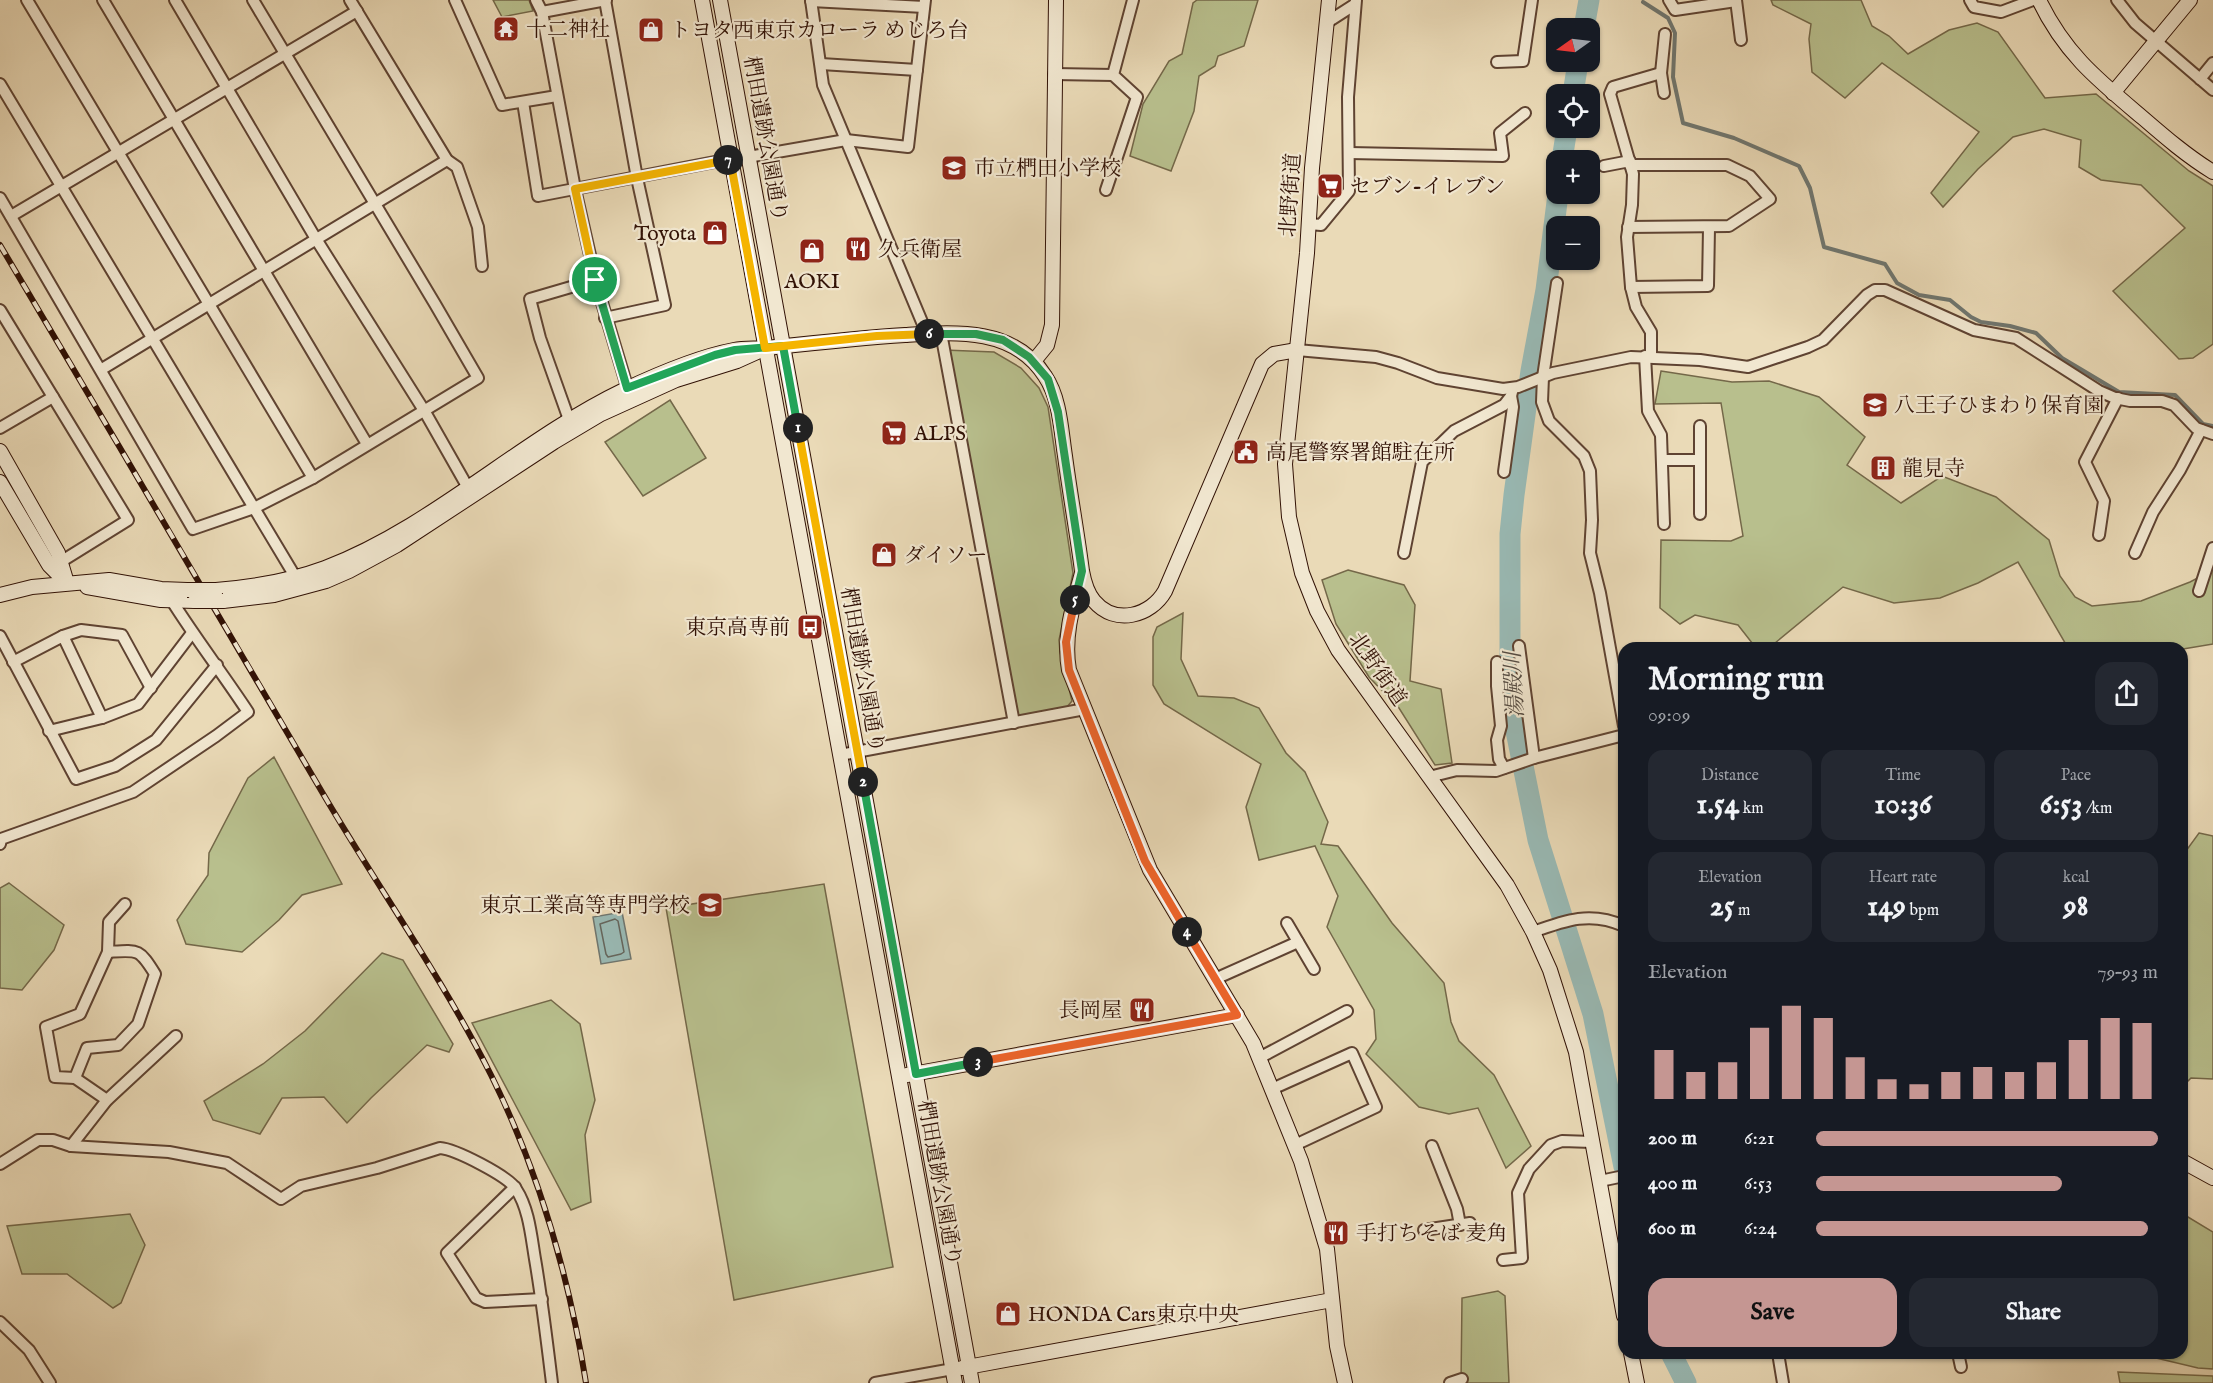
<!DOCTYPE html>
<meta charset="utf-8">
<style>
body{margin:0;font-family:"IM FELL English","Noto Serif JP",serif;background:#242831;color:#f1f3f6;height:100vh;display:flex;flex-direction:column;font-size:22px;white-space:nowrap}
*{box-sizing:border-box;margin:0}
p{font-size:20px;color:#9ea1a6}
.icon{flex:none;width:33px;height:33px;fill:none;stroke:currentColor;stroke-width:2;stroke-linecap:round;stroke-linejoin:round}
.map{position:relative;flex:1;overflow:hidden}
.panel{position:absolute;left:1618px;top:642px;width:570px;height:717px;display:flex;flex-direction:column;background:#171b24;border-radius:18px;box-shadow:0 2px 4px #0004}
.panel>*{flex:none}
.needle{width:39px;rotate:256deg}
.controls{position:absolute;left:1546px;top:18px;display:grid;gap:12px}
.controls a{display:grid;place-items:center;width:54px;height:54px;border-radius:12px;background:#171b24;box-shadow:0 2px 4px #0004;font-size:30px}
.pin{position:absolute;display:grid;place-items:center;width:51px;height:51px;color:#fff;margin:-26px;border:3px solid #fff;border-radius:50%;box-shadow:0 2px 6px #0007}
.km{position:absolute;width:30px;height:30px;margin:-15px;border-radius:50%;background:#222;color:#fff;font-size:16px;line-height:30px;text-align:center}
.round{display:grid;place-items:center;flex:none;width:63px;height:63px;border-radius:18px;background:#242831}
.headline{display:flex;align-items:center;justify-content:space-between;height:102px;padding:0 30px}
h1{font-size:33px;font-weight:800;line-height:45px}
.metrics{display:grid;grid-template-columns:repeat(3,1fr);gap:9px;height:102px;padding:6px 30px}
.metrics div{display:grid;align-content:center;border-radius:15px;background:#242831;text-align:center}
.metrics b{font-size:30px;font-weight:800}
.metrics small{font-size:16px;font-weight:400}
.metrics p{font-size:16px}
.chart{height:168px;padding:12px 30px}
.chart p{display:flex;justify-content:space-between}
.chart svg{width:100%;height:108px;margin-top:6px;stroke:#c59692;stroke-width:6}
.action{display:flex;gap:12px;margin-top:auto;padding:12px 30px}
.action a{flex:1;height:69px;border-radius:18px;background:#c59692;color:#111;font-size:24px;font-weight:800;line-height:69px;text-align:center}
.action a+a{background:#242831;color:#f1f3f6}
ul{padding:0 30px;list-style:none;font-size:20px}
li{display:grid;grid-template-columns:96px 72px 1fr;align-items:center;height:45px}
li i{height:15px;border-radius:8px;background:#c59692}
.map>svg:first-child{display:block}
</style>
<div class="map">
<svg width="2213" height="1383" viewBox="0 0 2213 1383">
<rect width="100%" height="100%" fill="#eadab7"/>
<filter id="stains"><feTurbulence type="fractalNoise" baseFrequency=".00333" numOctaves="4"/><feColorMatrix values="0 0 0 0 .2 0 0 0 0 .09 0 0 0 0 .02 0 0 0 .5 -.17"/></filter>
<radialGradient id="worn" r=".72"><stop offset=".6" stop-color="#630" stop-opacity="0"/><stop offset="1" stop-color="#630" stop-opacity=".3"/></radialGradient>
<g fill="#b8bf8d" stroke="#746849" stroke-width="1.5">
<path d="M493 0H529L533 11 502 17Z"/>
<path d="M1197 0H1258L1244 46 1218 56 1215 66 1199 76 1194 111 1171 171 1130 156 1143 104 1169 61 1182 54 1193 3Z"/>
<path d="M1771 0H1861L1872 26 1889 36 1908 54 1949 30 1977 23 1998 32 2045 98 2096 94 2189 171 2213 186V344L2193 358 2179 359 2113 291 2185 228 2141 185 2101 180 2079 167 2081 140 2044 129 2013 137 1978 169 1943 207 1931 193 1979 132 1882 63 1845 98 1812 72 1809 39 1811 24 1773 5Z"/>
<path d="M944 350 994 352 1021 368 1039 388 1048 407 1073 573 1059 640 1060 652 1072 701 1066 708 1012 718Z"/>
<path d="M1661 371 1732 382 1769 381 1819 397 1865 437 1847 465 1901 503 1942 476 1996 497 2049 540 2060 576 2075 597 2092 606 2141 601 2190 582 2213 570V644L2183 649 2068 648 2018 562 1978 583 1940 598 1894 603 1843 587 1775 643 1758 648H1756L1738 625 1695 615 1680 624 1660 608 1661 540 1731 541 1743 536 1721 403 1655 404Z"/>
<path d="M670 400 706 458 643 496 605 442Z"/>
<path d="M1348 570 1404 585 1415 605 1410 681 1441 689 1452 763 1435 765 1399 708 1369 677 1336 624 1322 580Z"/>
<path d="M1183 613 1181 659 1198 696 1234 698 1259 708 1286 753 1305 772 1328 822 1321 844 1338 846 1392 923 1444 983 1451 1022 1459 1041 1494 1075 1531 1146 1506 1168 1478 1108 1449 1114 1419 1107 1366 1054 1376 1039 1374 1010 1327 927 1338 896 1315 846 1259 860 1246 807 1261 764 1164 704 1153 685V637L1157 627Z"/>
<path d="M274 757 342 884 302 895 279 920 242 952 186 944 177 920 208 875 209 853 248 778Z"/>
<path d="M2199 833 2213 836V1079L2191 1078 2183 1086V855Z"/>
<path d="M9 883 64 925 54 950 22 990 0 988V888Z"/>
<path d="M824 884 893 1267 734 1300 666 908Z"/>
<path d="M382 953 403 960 453 1044 449 1052 427 1045 371 1098 347 1123 324 1097 282 1098 260 1134 213 1120 204 1101 263 1064 305 1031Z"/>
<path d="M551 1000 580 1024 595 1100 585 1135 591 1202 571 1210 472 1023Z"/>
<path d="M130 1214 145 1245 121 1303 113 1308 67 1274H22L7 1226Z"/>
<path d="M2183 1214 2213 1232V1369L2198 1368 2135 1353H2182Z"/>
<path d="M1498 1291 1505 1296 1509 1383H1461L1462 1298Z"/>
<path d="M2118 1372 2213 1376V1383H2120Z"/>
</g>
<path fill="#99bab5" stroke="#6f766f" stroke-width="1.5" d="M622 912 631 959 601 964 593 917Z"/>
<g fill="none" stroke-linecap="round" stroke-linejoin="round">
<path stroke="#65665d" stroke-width="1.5" d="M615 919 618 921 624 952 621 954 608 957 606 954 600 924Z"/>
<path stroke="#6f766f" stroke-width="4" d="M1643 2 1668 18 1675 33 1673 77 1683 123 1734 138 1799 166 1810 188 1824 247 1885 264 1897 283 1919 295 1950 300 1971 317 1981 322 2010 326 2036 333 2062 358 2119 392 2175 395 2203 424 2213 426"/>
<g stroke="#99bab5" stroke-width="21">
<path d="M1584 28 1589 0"/>
<path d="M1573 94 1578 62"/>
<path d="M1562 160 1567 128"/>
<path d="M1558 194 1546 290 1531 371 1514 495 1510 534V675L1516 731 1538 840 1593 1014 1624 1167"/>
<path d="M1671 1353 1686 1383"/>
</g>
<g stroke="#5f4332" stroke-width="14">
<g id="street">
<path d="M27 0 313 478"/>
<path d="M103 0 367 444"/>
<path d="M175 0 316 239 425 412 471 493"/>
<path d="M350 0 447 160 457 167 478 227 482 266"/>
<path d="M455 0 502 105 557 96"/>
<path d="M536 0 542 12 575 189 597 286 629 393"/>
<path d="M605 0 637 178 665 305 605 318"/>
<path d="M811 0 823 85 927 334"/>
<path d="M1669 0 1675 10 1736 1"/>
<path d="M1736 0 1741 40"/>
<path d="M1970 0 1974 7 2001 12 2033 0"/>
<path d="M2117 0 2135 23 2213 90"/>
<path d="M811 1 924 7"/>
<path d="M542 12 606 0"/>
<path d="M1326 23 1354 5"/>
<path d="M1497 62 1523 61 1532 0"/>
<path d="M821 64 917 70"/>
<path d="M1661 73 1613 87 1610 94 1633 174 1632 205 1627 237 1631 287 1708 286 1709 228"/>
<path d="M1054 74 1113 75"/>
<path d="M2200 79 2213 63"/>
<path d="M0 84 299 583"/>
<path d="M1664 93 1661 73 1665 34"/>
<path d="M523 102 538 196 730 159"/>
<path d="M1349 153 1503 156 1500 133 1525 113"/>
<path d="M748 157 846 140 908 147 925 0"/>
<path d="M1604 166 1630 161"/>
<path d="M1106 190 1137 97 1113 75 1133 0"/>
<path d="M0 198 193 529 254 508 313 478 478 378 435 304 253 0"/>
<path d="M11 216 357 11"/>
<path d="M1309 224 1321 225 1349 191 1348 97 1356 0"/>
<path d="M1628 227 1729 226 1770 199 1750 176 1727 165H1630"/>
<path d="M1557 283 1543 377 1542 402 1549 421 1584 456 1590 471 1592 520 1590 553 1600 593 1624 726"/>
<path d="M1631 287 1636 307 1651 332V357"/>
<path d="M0 310 128 520 62 561"/>
<path d="M941 333 1014 723"/>
<path d="M1297 350 1376 357 1398 363 1437 378 1503 389 1518 387 1553 373 1631 357 1700 360 1748 367 1808 347 1823 340 1867 295 1875 290H1885L1974 330 2016 338 2099 391 2115 398 2130 401H2162L2174 405 2196 428 2213 434"/>
<path d="M1645 356 1648 411 1661 435 1664 524"/>
<path d="M102 369 447 160"/>
<path d="M1700 426V514"/>
<path d="M0 428 53 397"/>
<path d="M572 428 540 338 530 299 595 280"/>
<path d="M1662 460H1699"/>
<path d="M1504 472 1513 407 1511 396"/>
<path d="M2099 535 2104 501 2085 462 2118 398"/>
<path d="M1404 553 1422 462 1454 431 1504 405 1511 396 1513 388"/>
<path d="M2135 553 2153 512 2180 470 2201 430"/>
<path d="M2199 591 2213 548"/>
<path d="M0 636 76 779 115 766 156 740 217 665"/>
<path d="M63 636 81 630 122 635 151 688"/>
<path d="M1519 646 1534 758"/>
<path d="M13 662 63 636 102 718"/>
<path d="M1497 662V686L1501 726 1497 740 1499 759 1504 768"/>
<path d="M49 731 102 718 138 704 192 633"/>
<path d="M840 755 1085 709"/>
<path d="M1429 777 1457 770 1496 771 1534 758 1624 735"/>
<path d="M0 844 1 839 133 792 216 736 248 712C223 674 196 639 172 601V596"/>
<path d="M1287 923 1314 969"/>
<path d="M1533 932C1566 920 1591 911 1624 926"/>
<path d="M1215 979 1298 942"/>
<path d="M1259 1058 1347 1011"/>
<path d="M75 1078 87 1048 118 1045 138 1024 155 974C139 948 138 950 108 952"/>
<path d="M1272 1089 1352 1053 1376 1107 1295 1145"/>
<path d="M107 1100 75 1078 55 1077 46 1027 80 1014 108 952 109 922 125 904"/>
<path d="M71 1146 107 1100 176 1036"/>
<path d="M1432 1146 1457 1209 1460 1225"/>
<path d="M0 1164 38 1140H53L71 1146 169 1152 227 1163 281 1199 301 1186 377 1168 440 1148C455 1149 508 1176 516 1189 529 1209 531 1235 535 1259 542 1300 547 1342 552 1383"/>
<path d="M1600 1181 1624 1176"/>
<path d="M515 1187 447 1253 476 1298 485 1302 542 1299"/>
<path d="M1424 1230 1470 1223"/>
<path d="M1503 1260 1522 1258 1518 1193 1529 1169 1551 1145 1562 1141 1592 1142"/>
<path d="M0 1322 29 1350 50 1383"/>
<path d="M1778 1353 1783 1383"/>
<path d="M1958 1353 1961 1367"/>
<path d="M875 1383 953 1369"/>
<path d="M1450 1383 1462 1379"/>
</g>
</g>
<g stroke="#311105" stroke-width="16">
<g id="secondary">
<path d="M702 0 955 1383"/>
<path d="M720 0 972 1383"/>
<path d="M1329 0 1312 168 1307 253 1285 464 1289 517 1302 573 1317 611 1338 650 1507 885 1533 932 1550 970 1576 1052 1624 1316"/>
<path d="M2039 0C2065 54 2098 80 2143 118 2165 137 2187 156 2213 172"/>
<path d="M2113 93 2190 0"/>
<path d="M1034 361 1047 345 1052 325 1056 0"/>
<path d="M0 451 58 553 67 583"/>
<path d="M0 482 49 565 67 583"/>
<path d="M1082 573C1073 605 1063 637 1069 670L1150 870 1253 1043 1301 1161 1327 1249 1337 1346 1345 1383"/>
<path d="M87 587 161 600 195 601"/>
<path d="M216 590C253 587 290 581 325 568 433 527 520 440 624 390 658 374 697 357 734 350 744 348 756 349 767 348 813 343 858 338 905 335 955 332 1014 327 1045 376 1060 398 1061 430 1065 456 1070 494 1077 532 1082 571 1084 582 1087 593 1094 601 1115 626 1151 616 1165 591L1262 364 1274 354 1297 350"/>
<path d="M0 595 32 587 109 580 161 589 187 590"/>
<path d="M223 601 274 595 326 581 349 571 397 545 554 442 601 414 676 380 737 361 757 352"/>
<path d="M907 1075 1237 1015"/>
<path d="M2182 1161 2213 1178"/>
<path d="M1631 1353 1637 1383"/>
<path d="M962 1368 1332 1300"/>
</g>
</g>
<use href="#street" stroke="#f1e7d0" stroke-width="10"/>
<use href="#secondary" stroke="#f1e7d0" stroke-width="14"/>
<g stroke="#311105" stroke-width="6">
<path id="rail" d="M0 245C108 427 215 609 322 792 377 886 442 977 491 1075 539 1172 569 1276 586 1383"/>
</g>
<use href="#rail" stroke="#f1e7d0" stroke-width="4" stroke-dasharray="11" stroke-linecap="butt"/>
<g stroke="#311105" stroke-width="16" stroke-linecap="butt">
<g id="secondary-bridge">
<path d="M187 590H216"/>
<path d="M195 601H223"/>
</g>
</g>
<use href="#secondary-bridge" stroke="#f1e7d0" stroke-width="14"/>
</g>
<g fill="none" stroke-linecap="round" stroke-linejoin="round">
<g stroke="#fff" stroke-width="12">
<path id="split-1" d="M595 280 627 388 715 355 735 350 783 346 798 428"/>
</g>
<g stroke="#fff" stroke-width="12">
<path id="split-2" d="M798 428 863 782"/>
</g>
<g stroke="#fff" stroke-width="12">
<path id="split-3" d="M863 782 916 1074 978 1062"/>
</g>
<g stroke="#fff" stroke-width="12">
<path id="split-4" d="M978 1062 1237 1015 1187 932"/>
</g>
<g stroke="#fff" stroke-width="12">
<path id="split-5" d="M1075 600 1066 642 1069 670 1145 861 1187 932"/>
</g>
<g stroke="#fff" stroke-width="12">
<path id="split-6" d="M929 334H976L1003 340 1029 357 1048 379 1058 412 1082 571 1075 600"/>
</g>
<g stroke="#fff" stroke-width="12">
<path id="split-7" d="M728 160 730 159 765 348 877 336 929 334"/>
</g>
<g stroke="#fff" stroke-width="12">
<path id="split-8" d="M595 280 575 189 728 160"/>
</g>
<use href="#split-1" stroke="#22a559" stroke-width="8"/>
<use href="#split-2" stroke="#f5b400" stroke-width="8"/>
<use href="#split-3" stroke="#22a559" stroke-width="8"/>
<use href="#split-4" stroke="#f0652b" stroke-width="8"/>
<use href="#split-5" stroke="#f0652b" stroke-width="8"/>
<use href="#split-6" stroke="#22a559" stroke-width="8"/>
<use href="#split-7" stroke="#f5b400" stroke-width="8"/>
<use href="#split-8" stroke="#f5b400" stroke-width="8"/>
</g>
<defs>
<g id="temple-square" transform="scale(1.35)"><rect x="-9" y="-9" width="18" height="18" rx="4" fill="#8f2418" stroke="#f1e7d0"/><path d="M0-6L5-2H3V0L6.5 2.5H4V6H1.5V3h-3V6H-4V2.5H-6.5L-3 0V-2H-5Z" fill="#fff"/></g>
<g id="shop-square" transform="scale(1.35)"><rect x="-9" y="-9" width="18" height="18" rx="4" fill="#8f2418" stroke="#f1e7d0"/><path d="M-5-2.5h2.3a2.7 3.5 0 0 1 5.4 0H5L5.5 6h-11ZM-1.5-2.5h3a1.5 2.3 0 0 0-3 0Z" fill="#fff"/></g>
<g id="school-square" transform="scale(1.35)"><rect x="-9" y="-9" width="18" height="18" rx="4" fill="#8f2418" stroke="#f1e7d0"/><path d="M0-5L7-2L0 1L-7-2ZM-4 1L0 2.5L4 1V4Q0 6-4 4Z" fill="#fff"/></g>
<g id="supermarket-square" transform="scale(1.35)"><rect x="-9" y="-9" width="18" height="18" rx="4" fill="#8f2418" stroke="#f1e7d0"/><path d="M-6-5.5h2.5l.6 2H6L4.5 2H-2.5L-4.4-4H-6ZM-1.5 3.2a1.3 1.3 0 1 0 .1 0ZM3 3.2a1.3 1.3 0 1 0 .1 0Z" fill="#fff"/></g>
<g id="restaurant-square" transform="scale(1.35)"><rect x="-9" y="-9" width="18" height="18" rx="4" fill="#8f2418" stroke="#f1e7d0"/><path d="M-5-6h1v4h1v-4h1v4h1v-4h1v5L-1.5 .5V6h-2V.5L-5-1ZM5-6V6H3V1.5H1.5Q1.5-4 5-6Z" fill="#fff"/></g>
<g id="civic-square" transform="scale(1.35)"><rect x="-9" y="-9" width="18" height="18" rx="4" fill="#8f2418" stroke="#f1e7d0"/><path d="M-.6-6.5H3V-4.5H.6V-3L4-1V1h2V6H-6V1h2V-1L-.6-3ZM-1.2 2.5V6h2.4V2.5Z" fill="#fff"/></g>
<g id="building-square" transform="scale(1.35)"><rect x="-9" y="-9" width="18" height="18" rx="4" fill="#8f2418" stroke="#f1e7d0"/><path d="M-4-6H4V6H1V3H-1V6H-4ZM-2.5-4.3h1.7v1.8h-1.7ZM.8-4.3h1.7v1.8H.8ZM-2.5-1h1.7V.8h-1.7ZM.8-1h1.7V.8H.8Z" fill="#fff"/></g>
<g id="bus-square" transform="scale(1.35)"><rect x="-9" y="-9" width="18" height="18" rx="4" fill="#8f2418" stroke="#f1e7d0"/><path d="M-5-6H5V4H4V6H2V4H-2V6H-4V4H-5ZM-3.5-4V0h7V-4ZM-3.5 1.2v1.5H-2V1.2ZM2 1.2v1.5H3.5V1.2Z" fill="#fff"/></g>
</defs>
<g fill-rule="evenodd">
<use href="#temple-square" x="506" y="29"/>
<use href="#shop-square" x="651" y="30"/>
<use href="#school-square" x="954" y="168"/>
<use href="#supermarket-square" x="1330" y="186"/>
<use href="#shop-square" x="715" y="233"/>
<use href="#restaurant-square" x="858" y="249"/>
<use href="#shop-square" x="812" y="251"/>
<use href="#school-square" x="1875" y="405"/>
<use href="#supermarket-square" x="894" y="433"/>
<use href="#civic-square" x="1246" y="452"/>
<use href="#building-square" x="1883" y="468"/>
<use href="#shop-square" x="884" y="555"/>
<use href="#bus-square" x="810" y="627"/>
<use href="#school-square" x="710" y="905"/>
<use href="#restaurant-square" x="1142" y="1010"/>
<use href="#restaurant-square" x="1336" y="1233"/>
<use href="#shop-square" x="1008" y="1314"/>
</g>
<g text-anchor="middle" stroke-width="4.5" stroke-linejoin="round" paint-order="stroke">
<g font-size="21" fill="#311105" stroke="#f1e7d0" text-anchor="start">
<text x="526" y="36">十二神社</text>
<text x="670" y="37">トヨタ西東京カローラ めじろ台</text>
<text x="974" y="175">市立椚田小学校</text>
<text x="1350" y="193">セブン-イレブン</text>
<text x="696" y="240" text-anchor="end">Toyota</text>
<text x="878" y="256">久兵衛屋</text>
<text x="812" y="288" text-anchor="middle">AOKI</text>
<text x="1894" y="412">八王子ひまわり保育園</text>
<text x="914" y="440">ALPS</text>
<text x="1266" y="459">高尾警察署館駐在所</text>
<text x="1902" y="475">龍見寺</text>
<text x="904" y="562">ダイソー</text>
<text x="790" y="634" text-anchor="end">東京高専前</text>
<text x="690" y="912" text-anchor="end">東京工業高等専門学校</text>
<text x="1122" y="1017" text-anchor="end">長岡屋</text>
<text x="1356" y="1240">手打ちそば 麦角</text>
<text x="1028" y="1321">HONDA Cars東京中央</text>
</g>
<g font-size="21" fill="#311105" stroke="#f1e7d0">
<text transform="translate(766 139) rotate(80)" y="7">椚田遺跡公園通り</text>
<text transform="translate(1290 195) rotate(-86)" y="7">北野街道</text>
<text transform="translate(1378 669) rotate(55)" y="7">北野街道</text>
<text transform="translate(863 670) rotate(80)" y="7">椚田遺跡公園通り</text>
<text transform="translate(940 1183) rotate(80)" y="7">椚田遺跡公園通り</text>
</g>
<g font-size="22" font-style="italic" fill="#554c43" stroke="#f1e7d0">
<text transform="translate(1513 685) rotate(-93)" y="8">湯殿川</text>
</g>
</g>
<rect width="100%" height="100%" filter="url(#stains)"/>
<rect width="100%" height="100%" fill="url(#worn)"/>
</svg>
<div class="controls">
<a><svg class="needle" viewBox="-14 -14 28 28"><path d="M0-13l5 13h-10z" fill="#e53935"/><path d="M0 13l5-13h-10z" fill="#9ea1a6"/></svg></a>
<a><svg class="icon" aria-label="locate" viewBox="0 0 24 24"><circle cx="12" cy="12" r="6"/><path d="M12 2v4M12 18v4M2 12h4M18 12h4"/></svg></a>
<a>+</a>
<a>−</a>
</div>
<div class="pin" style="left:595px;top:280px;background:#1e9e55"><svg class="icon" aria-label="arrive" viewBox="0 0 24 24"><path d="M6 21V4h12l-3 4 3 4H6"/></svg></div>
<b class="km" style="left:798px;top:428px">1</b>
<b class="km" style="left:863px;top:782px">2</b>
<b class="km" style="left:978px;top:1062px">3</b>
<b class="km" style="left:1187px;top:932px">4</b>
<b class="km" style="left:1075px;top:600px">5</b>
<b class="km" style="left:929px;top:334px">6</b>
<b class="km" style="left:728px;top:160px">7</b>
<section class="panel">
<div class="headline"><div><h1>Morning run</h1><p>09:09</p></div><a class="round"><svg class="icon" aria-label="share" viewBox="0 0 24 24"><path d="M12 15V3M7 8l5-5 5 5M5 13v7h14v-7"/></svg></a></div>
<div class="metrics">
<div><p>Distance</p><b>1.54<small> km</small></b></div>
<div><p>Time</p><b>10:36</b></div>
<div><p>Pace</p><b>6:53<small> /km</small></b></div>
</div>
<div class="metrics">
<div><p>Elevation</p><b>25<small> m</small></b></div>
<div><p>Heart rate</p><b>149<small> bpm</small></b></div>
<div><p>kcal</p><b>98</b></div>
</div>
<div class="chart"><p><span>Elevation</span>79–93 m</p>
<svg viewBox="0 0 160 44" preserveAspectRatio="none"><path d="M5 44V24M15 44V33M25 44V29M35 44V15M45 44V6M55 44V11M65 44V27M75 44V36M85 44V38M95 44V33M105 44V31M115 44V33M125 44V29M135 44V20M145 44V11M155 44V13"/></svg>
</div>
<ul>
<li><b>200 m</b>6:21<i style="width:100%"></i></li>
<li><b>400 m</b>6:53<i style="width:72%"></i></li>
<li><b>600 m</b>6:24<i style="width:97%"></i></li>
</ul>
<div class="action"><a>Save</a><a>Share</a></div>
</section>
</div>
